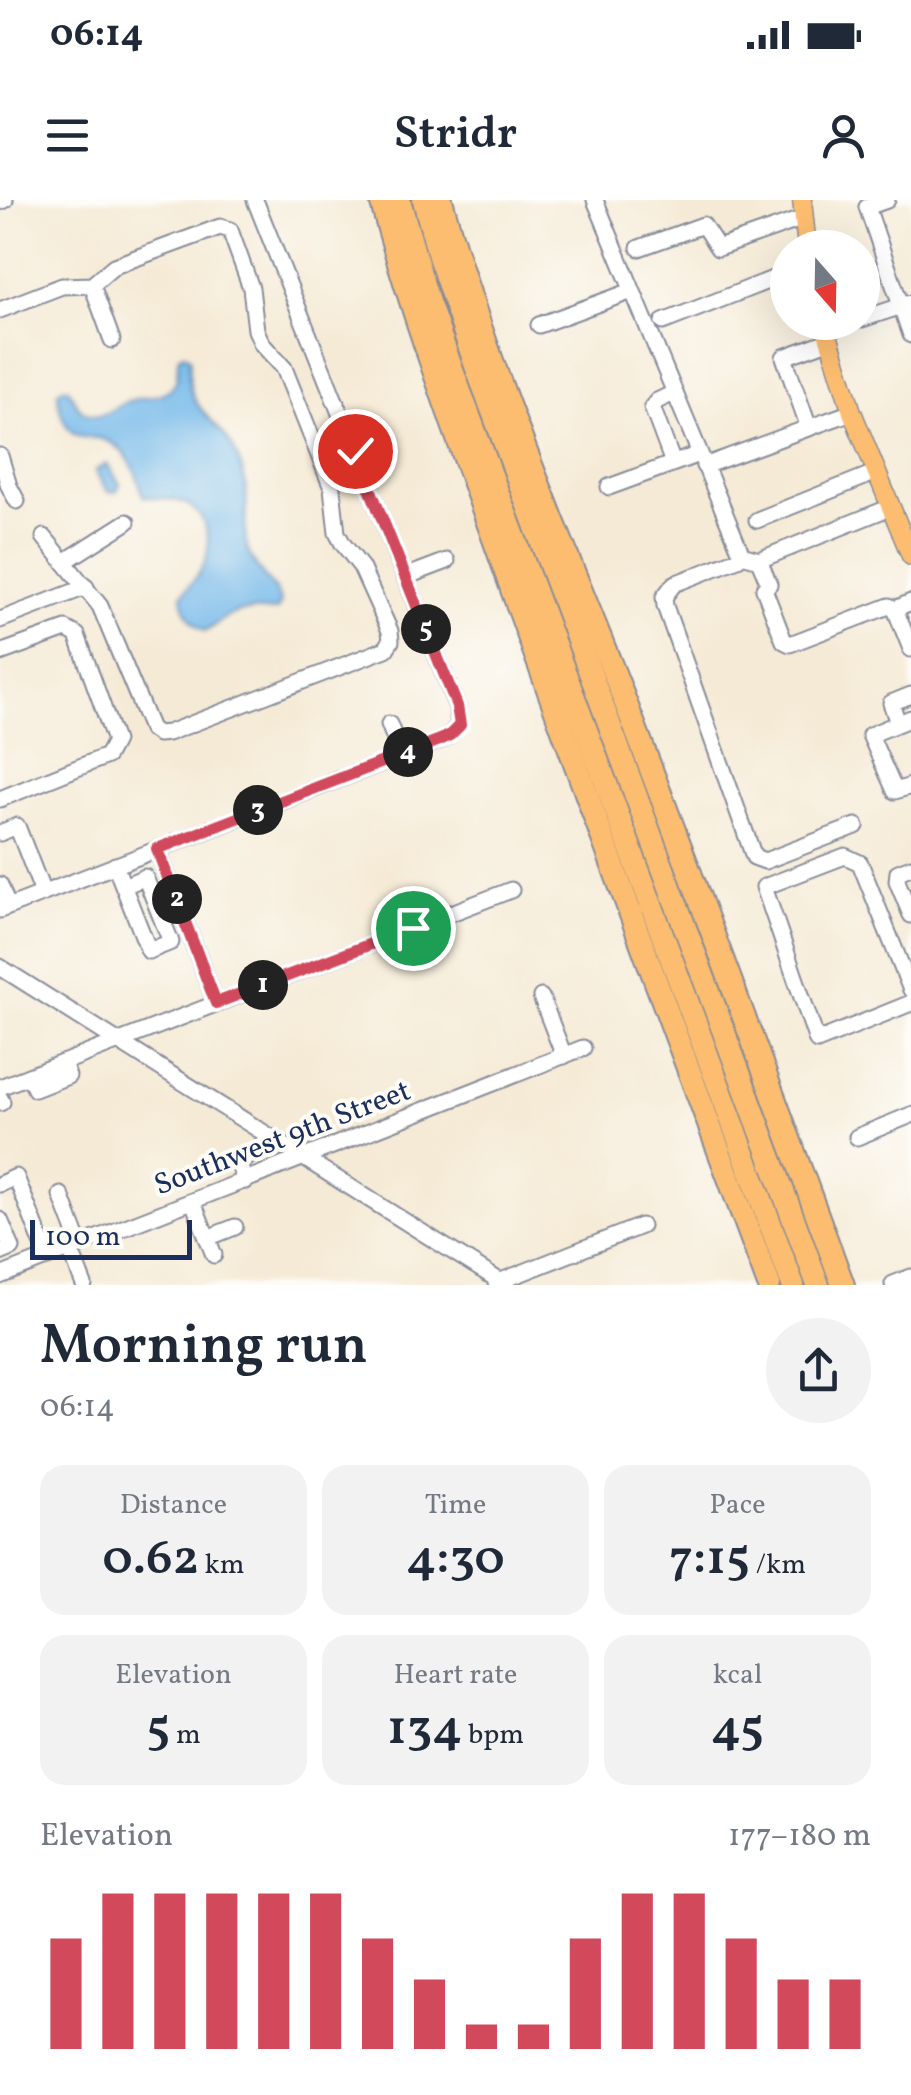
<!DOCTYPE html>
<meta charset="utf-8">
<style>
body{margin:0;font-family:Vollkorn,serif;background:#f2f2f3;color:#1f2937;height:100vh;display:flex;flex-direction:column;font-size:38px;white-space:nowrap}
*{box-sizing:border-box;margin:0}
p{font-size:32px;color:#747a83}
.icon{flex:none;width:55px;height:55px;fill:none;stroke:currentColor;stroke-width:2;stroke-linecap:round;stroke-linejoin:round}
.map{position:relative;height:1085px;overflow:hidden}
.drawer{display:flex;flex-direction:column;background:#fff;flex:1}
.drawer>*{flex:none}
.needle{width:65px;rotate:160deg}
.tools{position:absolute;left:770px;top:30px;display:grid;gap:20px}
.tools a{display:grid;place-items:center;width:110px;height:110px;border-radius:50%;background:#fff;box-shadow:0 10px 40px #0002;font-size:50px}
.scale{position:absolute;left:30px;bottom:25px;width:162px;box-sizing:border-box;padding-left:10px;border:5px solid #1b2f5e;border-top:0;font-size:28px;line-height:35px;white-space:nowrap;color:#1b2f5e;-webkit-text-stroke:8px #fdfcf7;paint-order:stroke}
.pin{position:absolute;display:grid;place-items:center;width:85px;height:85px;color:#fff;margin:-42px;border:5px solid #fff;border-radius:50%;box-shadow:0 2px 10px #0007}
.km{position:absolute;width:50px;height:50px;margin:-25px;border-radius:50%;background:#222;color:#fff;font-size:28px;line-height:50px;text-align:center}
.round{display:grid;place-items:center;flex:none;width:105px;height:105px;border-radius:52px;background:#f2f2f3}
.summary{display:flex;align-items:center;justify-content:space-between;height:170px;padding:0 40px}
h1{font-size:55px;font-weight:600;line-height:75px}
.stats{display:grid;grid-template-columns:repeat(3,1fr);gap:15px;height:170px;padding:10px 40px}
.stats div{display:grid;align-content:center;border-radius:25px;background:#f2f2f3;text-align:center}
.stats b{font-size:50px;font-weight:600}
.stats small{font-size:28px;font-weight:400}
.stats p{font-size:28px}
.chart{height:280px;padding:20px 40px}
.chart p{display:flex;justify-content:space-between}
.chart svg{width:100%;height:180px;margin-top:10px;stroke:#d1495b;stroke-width:6}
.status{display:flex;justify-content:space-between;align-items:center;height:70px;padding:0 50px;background:#fff;direction:ltr}
.status svg{height:28px;fill:currentColor}
header{display:flex;justify-content:space-between;align-items:center;height:130px;padding:0 40px;background:#fff;font-size:45px;font-weight:600}
.map>svg:first-child{display:block}
</style>
<div class="status"><b>06:14</b><svg viewBox="0 0 49 12"><path d="M0 12V9h3v3zM5 12V6h3v6zM10 12V3h3v9zM15 12V0h3v12zM26 1h20v11H26zM47 4h2v5h-2z"/></svg></div>
<header><svg class="icon" aria-label="menu" viewBox="0 0 24 24"><path d="M4 6h16M4 12h16M4 18h16"/></svg>Stridr<svg class="icon" aria-label="person" viewBox="0 0 24 24"><circle cx="12" cy="8" r="4"/><path d="M4 21q1-7 8-7t8 7"/></svg></header>
<div class="map">
<svg width="911" height="1085" viewBox="0 0 911 1085">
<rect width="100%" height="100%" fill="#fdfcf7"/>
<filter id="ink" filterUnits="userSpaceOnUse"><feTurbulence type="fractalNoise" baseFrequency=".01" numOctaves="2"/><feDisplacementMap in="SourceGraphic" scale="20" xChannelSelector="R" yChannelSelector="G"/><feConvolveMatrix kernelMatrix="1 2 1 2 8 2 1 2 1" color-interpolation-filters="sRGB"/></filter>
<filter id="wash" filterUnits="userSpaceOnUse"><feTurbulence type="fractalNoise" baseFrequency=".0048" numOctaves="4" result="noise"/><feDisplacementMap in="SourceGraphic" scale="40" xChannelSelector="R" yChannelSelector="G"/><feGaussianBlur stdDeviation="2.25" result="paint"/><feColorMatrix in="noise" values="0 0 0 0 0 0 0 0 0 0 0 0 0 0 0 0 0 1.4 0 .05"/><feComposite in="paint" operator="in"/></filter>
<g filter="url(#wash)">
<rect width="100%" height="100%" fill="#f5ead5"/>
<g fill="#72b8e9" stroke="#4674a4" stroke-width="2.5">
<path d="M185 154 190 158C190 171 187 184 193 196 201 216 225 229 235 252 240 264 245 276 246 289 248 310 242 331 248 351 255 372 275 383 281 403L277 410C263 413 248 408 235 413 224 416 216 426 206 431 192 426 183 409 182 395 188 387 196 379 201 370 215 347 208 312 182 302 169 297 155 300 143 296 138 275 128 248 105 240 98 237 89 238 82 237 64 233 58 207 58 191L63 188H68C73 197 76 208 86 213 91 216 96 216 101 215 112 213 119 204 129 201 143 196 163 198 173 186 180 178 176 166 179 156Z"/>
<path d="M107 264 120 284 116 292H108L95 271Z"/>
</g>
</g>
<g filter="url(#ink)">
<g fill="none" stroke-linecap="round" stroke-linejoin="round">
<g stroke="#888c9a" stroke-width="19">
<g id="minor">
<path d="M595 0 742 355 738 359 674 384 664 397 665 406 754 657 765 661 856 626"/>
<path d="M887 0 867 7 911 135"/>
<path d="M0 2 5 0"/>
<path d="M639 48 703 25 718 48 804 18"/>
<path d="M92 85 112 140"/>
<path d="M0 110 62 86 92 85 114 66 220 27 230 30 251 88 256 130 262 144 284 168 332 288 337 333 343 344 361 367 390 431 391 441 386 449 168 533 158 534 151 529 100 406 44 337"/>
<path d="M862 119 911 103"/>
<path d="M663 122 788 73"/>
<path d="M539 125 632 91"/>
<path d="M826 130 850 122"/>
<path d="M809 228 784 157 828 141"/>
<path d="M0 256 9 286 17 301"/>
<path d="M673 263 652 207 657 201 674 193"/>
<path d="M704 266 852 212"/>
<path d="M609 287 699 254"/>
<path d="M757 320 877 272"/>
<path d="M742 355 759 360 769 384 764 389 784 441 790 444 889 406 895 409"/>
<path d="M759 360 891 307"/>
<path d="M64 362 127 322"/>
<path d="M405 377 447 361"/>
<path d="M911 402 895 409 911 449"/>
<path d="M0 420 86 387"/>
<path d="M0 453 66 429 77 435 115 541 107 556 0 599"/>
<path d="M911 518 870 535 895 591 911 586"/>
<path d="M898 523 891 503 911 495"/>
<path d="M389 524 401 555"/>
<path d="M0 633 17 626 43 693"/>
<path d="M157 649 216 803"/>
<path d="M115 665 149 751 171 742 145 677 124 686"/>
<path d="M911 667 898 672 897 681 911 715"/>
<path d="M0 685 8 707"/>
<path d="M0 710 441 540 450 535 459 525 457 507 255 0"/>
<path d="M0 767 506 1085"/>
<path d="M911 790 860 663 845 656 764 687 817 841 911 803"/>
<path d="M541 797 564 856"/>
<path d="M29 876 35 889 68 876 62 863"/>
<path d="M0 887 511 690"/>
<path d="M0 898 2 902 0 903"/>
<path d="M857 937 911 915"/>
<path d="M245 981 239 965 271 937"/>
<path d="M0 984 16 977 48 1058"/>
<path d="M61 995 80 1045"/>
<path d="M193 1002 214 1055"/>
<path d="M0 1020 12 1048 0 1053"/>
<path d="M207 1038 235 1027"/>
<path d="M70 1049 84 1085"/>
<path d="M0 1076 583 848"/>
<path d="M496 1083 641 1026"/>
<path d="M893 1084 911 1077"/>
</g>
</g>
<g stroke="#888c9a" stroke-width="21">
<g id="major">
<path d="M802 0 807 48"/>
<path d="M824 122 852 212 911 356"/>
</g>
</g>
<g stroke="#888c9a" stroke-width="26">
<g id="highway">
<path d="M381 0C417 134 468 264 514 395 597 626 683 855 769 1085"/>
<path d="M399 0 428 102 453 173 793 1085"/>
<path d="M424 0 439 56 476 166 818 1085"/>
<path d="M441 0C486 165 555 324 618 483 695 683 769 884 843 1085"/>
</g>
</g>
<use href="#minor" stroke="#fff" stroke-width="15"/>
<use href="#major" stroke="#fcbd6f" stroke-width="18"/>
<use href="#highway" stroke="#fcbd6f" stroke-width="22"/>
</g>
</g>
<g fill="none" stroke-linecap="round" stroke-linejoin="round" filter="url(#ink)">
<g stroke="#fff" stroke-width="20">
<path id="route" d="M355 251 457 506 460 525 450 535 440 540 157 649 216 803 413 728"/>
</g>
<use href="#route" stroke="#d1495b" stroke-width="12"/>
</g>
<g text-anchor="middle" stroke-width="8" stroke-linejoin="round" paint-order="stroke">
<g font-size="30" fill="#1b2f5e" stroke="#fdfcf7">
<text transform="translate(282 937) rotate(-21)" y="10">Southwest 9th Street</text>
</g>
</g>
</svg>
<div class="tools">
<a><svg class="needle" viewBox="-14 -14 28 28"><path d="M0-13l5 13h-10z" fill="#e53935"/><path d="M0 13l5-13h-10z" fill="#747a83"/></svg></a>
</div>
<div class="scale">100 m</div>
<div class="pin" style="left:413px;top:728px;background:#1e9e55"><svg class="icon" aria-label="arrive" viewBox="0 0 24 24"><path d="M6 21V4h12l-3 4 3 4H6"/></svg></div>
<div class="pin" style="left:355px;top:251px;background:#d93025"><svg class="icon" aria-label="check" viewBox="0 0 24 24"><path d="M5 12l5 5 9-10"/></svg></div>
<b class="km" style="left:263px;top:785px">1</b>
<b class="km" style="left:177px;top:699px">2</b>
<b class="km" style="left:258px;top:610px">3</b>
<b class="km" style="left:408px;top:552px">4</b>
<b class="km" style="left:426px;top:429px">5</b>
</div>
<section class="drawer">
<div class="summary"><div><h1>Morning run</h1><p>06:14</p></div><a class="round"><svg class="icon" aria-label="share" viewBox="0 0 24 24"><path d="M12 15V3M7 8l5-5 5 5M5 13v7h14v-7"/></svg></a></div>
<div class="stats">
<div><p>Distance</p><b>0.62<small> km</small></b></div>
<div><p>Time</p><b>4:30</b></div>
<div><p>Pace</p><b>7:15<small> /km</small></b></div>
</div>
<div class="stats">
<div><p>Elevation</p><b>5<small> m</small></b></div>
<div><p>Heart rate</p><b>134<small> bpm</small></b></div>
<div><p>kcal</p><b>45</b></div>
</div>
<div class="chart"><p><span>Elevation</span>177–180 m</p>
<svg viewBox="0 0 160 44" preserveAspectRatio="none"><path d="M5 44V17M15 44V6M25 44V6M35 44V6M45 44V6M55 44V6M65 44V17M75 44V27M85 44V38M95 44V38M105 44V17M115 44V6M125 44V6M135 44V17M145 44V27M155 44V27"/></svg>
</div>
</section>
